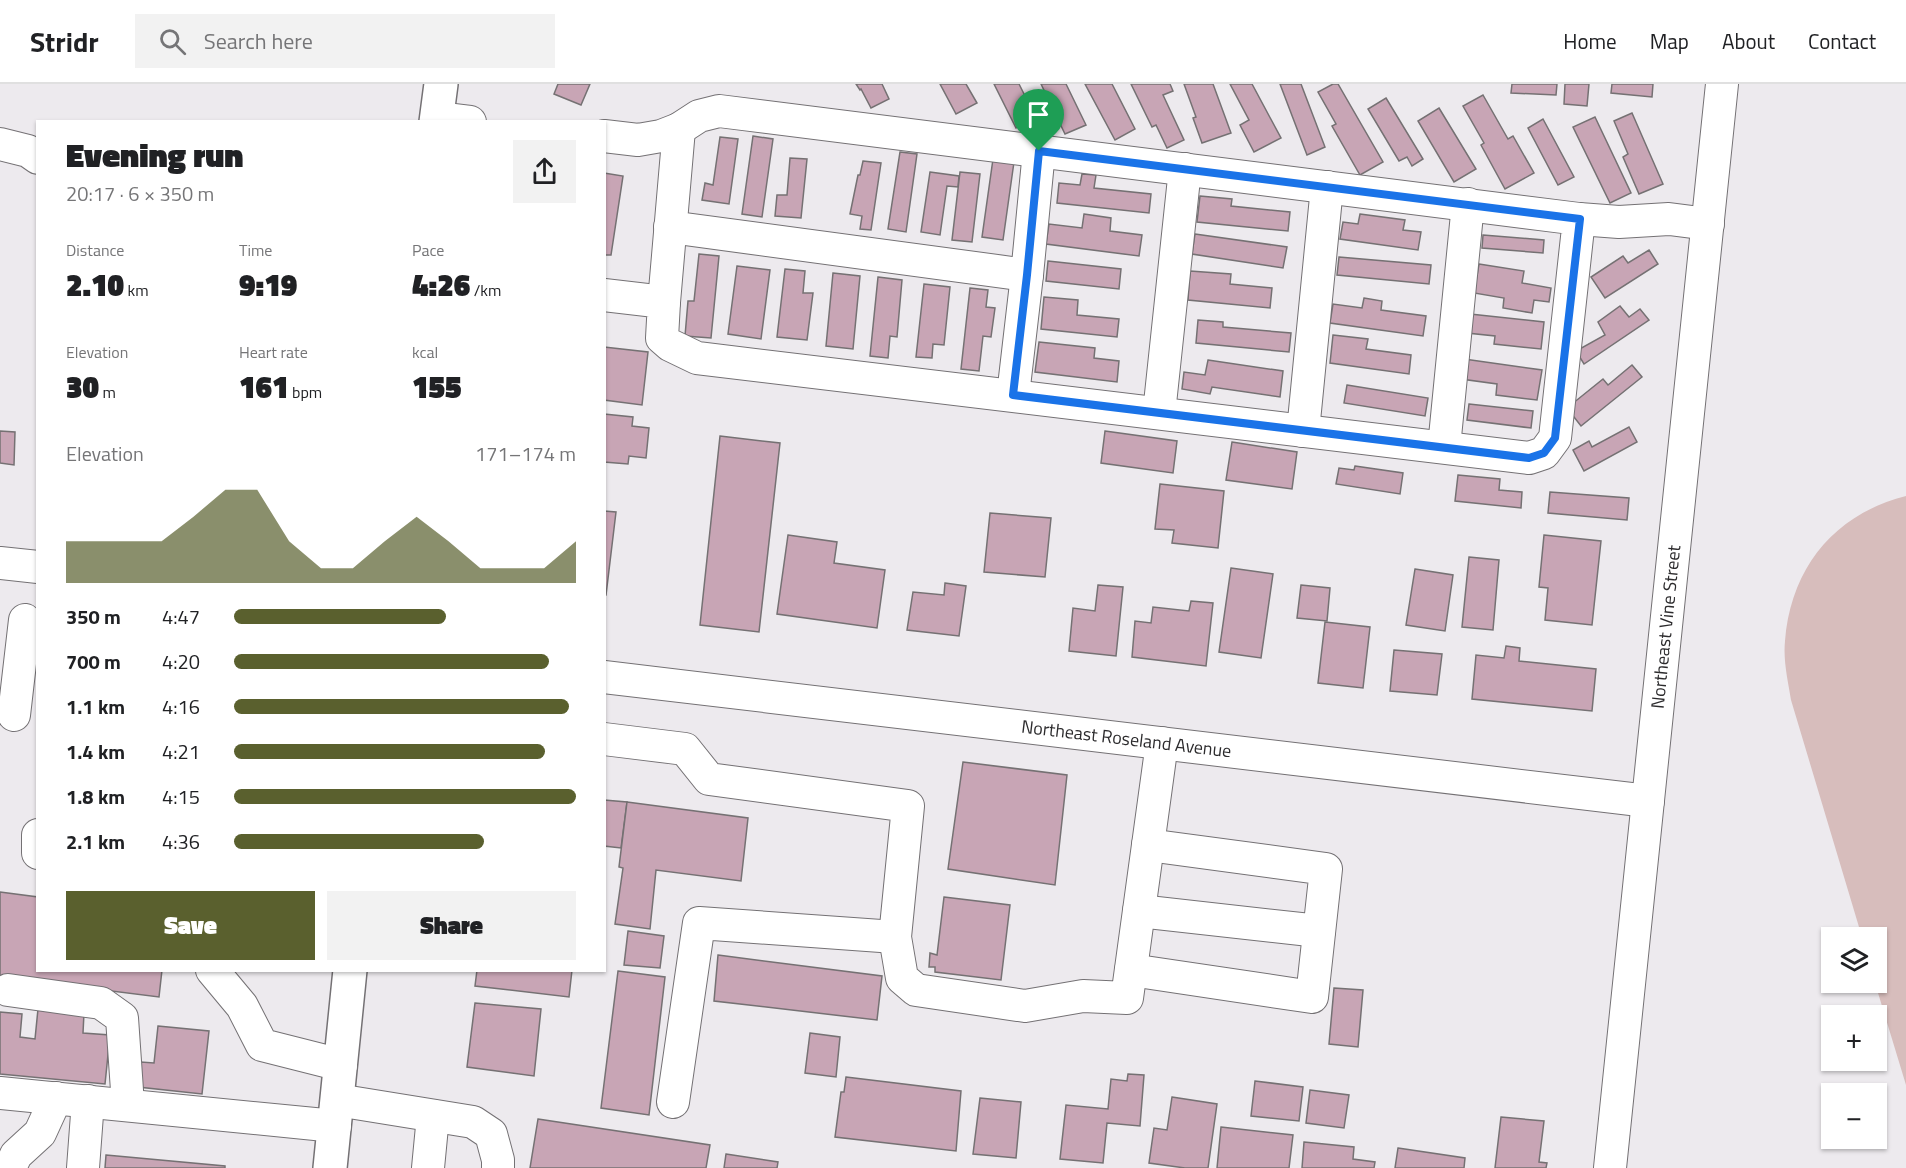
<!DOCTYPE html>
<meta charset="utf-8">
<style>
body{margin:0;font-family:"Titillium Web",sans-serif;background:#f2f2f2;color:#202124;height:100vh;display:flex;flex-direction:column;font-size:22px;white-space:nowrap}
*{box-sizing:border-box;margin:0}
p{font-size:20px;color:#757577}
.icon{flex:none;width:33px;height:33px;fill:none;stroke:currentColor;stroke-width:2;stroke-linecap:round;stroke-linejoin:round}
.map{position:relative;flex:1;overflow:hidden}
.sheet{position:absolute;left:36px;top:36px;width:570px;height:852px;display:flex;flex-direction:column;background:#fff;border-radius:0px;box-shadow:0 2px 4px #0004}
.sheet>*{flex:none}
.controls{position:absolute;left:1821px;top:843px;display:grid;gap:12px}
.controls a{display:grid;place-items:center;width:66px;height:66px;border-radius:0px;background:#fff;box-shadow:0 2px 4px #0004;font-size:30px}
.pin{position:absolute;display:grid;place-items:center;width:51px;height:51px;color:#fff;margin:-62px -26px;border-radius:50% 50% 50% 0;rotate:-45deg;box-shadow:0 0 6px #0007}
.pin .icon{rotate:45deg}
.round{display:grid;place-items:center;flex:none;width:63px;height:63px;border-radius:0px;background:#f2f2f2}
.overview{display:flex;align-items:center;justify-content:space-between;height:102px;padding:0 30px}
h1{font-size:33px;font-weight:800;line-height:45px}
.metrics{display:grid;grid-template-columns:repeat(3,1fr);gap:9px;height:102px;padding:6px 30px}
.metrics div{display:grid;align-content:center}
.metrics b{font-size:30px;font-weight:800}
.metrics small{font-size:16px;font-weight:400}
.metrics p{font-size:16px}
.chart{height:168px;padding:12px 30px}
.chart p{display:flex;justify-content:space-between}
.chart svg{width:100%;height:108px;margin-top:6px;fill:#5a602e;opacity:.7}
.action{display:flex;gap:12px;margin-top:auto;padding:12px 30px}
.action a{flex:1;height:69px;border-radius:0px;background:#5a602e;color:#fff;font-size:24px;font-weight:800;line-height:69px;text-align:center}
.action a+a{background:#f2f2f2;color:#202124}
ul{padding:0 30px;list-style:none;font-size:20px}
li{display:grid;grid-template-columns:96px 72px 1fr;align-items:center;height:45px}
li i{height:15px;border-radius:8px;background:#5a602e}
header{display:flex;align-items:center;gap:36px;box-sizing:border-box;height:84px;padding:0 30px;background:#fff;border-bottom:2px solid #e0e0e0}
header strong{font-size:28px}
nav{display:flex;gap:33px;margin-inline-start:auto;font-size:21px}
.search{width:420px;height:54px;background:#f2f2f2;display:flex;align-items:center;gap:15px;box-sizing:border-box;padding:0 21px;border-radius:0px;color:#757577;font-size:22px}
.map>svg:first-child{display:block}
</style>
<header>
<strong>Stridr</strong>
<div class="search"><svg class="icon" aria-label="search" viewBox="0 0 24 24"><circle cx="10" cy="10" r="6"/><path d="M15 15l6 6"/></svg>Search here</div>
<nav><a>Home</a><a>Map</a><a>About</a><a>Contact</a></nav>
</header>
<div class="map">
<svg width="1906" height="1084" viewBox="0 0 1906 1084">
<rect width="100%" height="100%" fill="#edeaee"/>
<path fill="#d7bdbc" d="M1906 412V1001L1875 899 1876 854 1862 853 1791 616C1788 597 1783 577 1785 557 1791 483 1835 430 1906 412Z"/>
<g fill="#c8a5b5" stroke="#757173" stroke-width="1.5">
<path d="M558 0H590L581 21 554 10Z"/>
<path d="M856 0H882L889 15 871 24 861 5 860 6Z"/>
<path d="M940 0H966L977 19 956 30Z"/>
<path d="M994 0H1019L1036 34 1016 44Z"/>
<path d="M1041 0H1066L1086 41 1065 50Z"/>
<path d="M1085 0H1112L1135 45 1115 56Z"/>
<path d="M1131 0H1170L1173 7 1163 11 1184 56 1167 64 1156 41 1152 43Z"/>
<path d="M1184 0H1213L1231 49 1202 59 1193 34 1196 33Z"/>
<path d="M1230 0H1252L1281 54 1254 68 1240 41 1249 36Z"/>
<path d="M1280 0H1301L1325 63 1307 71Z"/>
<path d="M1333 0H1338L1383 78 1360 91 1332 42 1336 40 1318 8Z"/>
<path d="M1512 0H1557L1556 11 1511 9Z"/>
<path d="M1565 0H1589L1587 22 1564 20Z"/>
<path d="M1612 0H1653L1652 13 1611 9Z"/>
<path d="M1483 11 1508 55 1513 52 1534 89 1505 105 1481 61 1484 59 1463 22Z"/>
<path d="M1386 14 1423 75 1412 82 1407 73 1399 77 1368 25Z"/>
<path d="M1439 24 1476 85 1454 98 1418 37Z"/>
<path d="M1632 29 1663 100 1639 110 1623 73 1628 70 1614 37Z"/>
<path d="M1595 33 1631 109 1610 119 1573 43Z"/>
<path d="M1543 35 1574 93 1558 101 1528 44Z"/>
<path d="M753 52 773 55 762 133 742 130Z"/>
<path d="M720 53 738 55 729 120 702 116 705 99 713 101Z"/>
<path d="M900 68 917 70 906 148 888 145Z"/>
<path d="M790 74 807 75 801 134 775 132 777 111H787Z"/>
<path d="M993 75 1014 78 1003 156 982 153Z"/>
<path d="M863 77 881 79 871 146 860 145 862 132 850 130 858 91H860Z"/>
<path d="M930 88 959 92 958 103 947 102 940 151 921 148Z"/>
<path d="M960 88 980 90 972 158 952 156Z"/>
<path d="M604 89 623 92 611 171H604Z"/>
<path d="M1082 90 1096 91 1094 104 1151 110 1149 129 1057 119 1059 99 1080 101Z"/>
<path d="M1200 112 1232 115 1231 122 1290 128 1288 147 1197 138Z"/>
<path d="M1084 130 1111 134 1110 147 1142 151 1139 172 1046 160 1049 140 1082 144Z"/>
<path d="M1360 130 1405 136 1403 146 1421 148 1418 166 1340 155 1343 138 1358 140Z"/>
<path d="M1195 150 1287 163 1283 184 1192 170Z"/>
<path d="M1483 151 1544 156 1543 169 1482 164Z"/>
<path d="M1649 166 1658 180 1605 214 1591 193 1623 172 1628 179Z"/>
<path d="M699 170 719 172 711 254 685 252 688 217H694Z"/>
<path d="M1339 173 1431 181 1429 200 1337 191Z"/>
<path d="M1048 177 1121 185 1119 205 1046 197Z"/>
<path d="M1479 180 1524 187 1522 199 1551 204 1549 218 1534 216 1532 229 1503 224 1504 214 1474 209Z"/>
<path d="M737 182 770 186 761 255 728 250Z"/>
<path d="M785 185 805 187 803 209H813L807 256 777 253Z"/>
<path d="M1190 187 1231 190 1230 200 1272 204 1270 224 1188 216Z"/>
<path d="M833 189 860 192 853 265 826 262Z"/>
<path d="M878 193 902 196 897 253 890 252 888 274 870 272Z"/>
<path d="M924 200 950 203 944 261 933 260 932 274 916 273Z"/>
<path d="M970 204 988 206 986 223 995 224 991 253 983 252 979 287 961 285Z"/>
<path d="M1044 213 1078 216 1077 231 1119 235 1117 253 1041 245Z"/>
<path d="M1364 214 1382 217 1381 226 1426 232 1423 252 1330 239 1333 220 1362 224Z"/>
<path d="M1620 222 1629 233 1640 225 1649 236 1584 280 1576 267 1605 251 1598 238Z"/>
<path d="M1470 230 1544 238 1541 265 1494 260 1495 252 1467 249Z"/>
<path d="M1198 236 1223 238V243L1291 249 1289 268 1196 259Z"/>
<path d="M1333 251 1368 255 1366 265 1411 271 1409 290 1330 279Z"/>
<path d="M1039 258 1095 264 1094 274 1119 277 1117 298 1035 288Z"/>
<path d="M604 263 648 268 642 321 604 316Z"/>
<path d="M1464 275 1542 286 1537 316 1496 311 1497 300 1461 295Z"/>
<path d="M1208 276 1283 287 1280 313 1212 303 1210 310 1182 305 1184 288 1205 291Z"/>
<path d="M1632 281 1642 293 1581 342 1567 324 1603 295 1608 301Z"/>
<path d="M1347 301 1428 314 1425 332 1344 319Z"/>
<path d="M1469 320 1533 327 1531 344 1467 336Z"/>
<path d="M604 330 633 333 632 342 649 344 646 374 629 372 628 380 604 378Z"/>
<path d="M1629 343 1637 358 1584 387 1573 366 1589 357 1592 363Z"/>
<path d="M0 347 15 348 14 381 0 379Z"/>
<path d="M1105 347 1177 357 1173 389 1101 379Z"/>
<path d="M720 352 780 359 759 548 700 541Z"/>
<path d="M1232 358 1297 368 1292 405 1226 396Z"/>
<path d="M1355 382 1403 389 1400 410 1336 400 1339 384 1354 386Z"/>
<path d="M1458 391 1500 395 1499 406 1522 408 1521 424 1455 417Z"/>
<path d="M1160 400 1224 407 1218 464 1172 459 1174 446 1155 445Z"/>
<path d="M1550 408 1629 414 1627 436 1548 429Z"/>
<path d="M604 427 616 428 606 511H604Z"/>
<path d="M990 429 1051 434 1045 493 984 488Z"/>
<path d="M788 451 837 458 834 479 885 486 877 544 777 530Z"/>
<path d="M1544 451 1601 457 1592 541 1545 536 1548 504 1539 503Z"/>
<path d="M1469 473 1499 476 1493 546 1462 543Z"/>
<path d="M1231 484 1273 490 1261 574 1219 568Z"/>
<path d="M1415 485 1453 491 1445 547 1406 541Z"/>
<path d="M945 499 966 502 959 552 907 546 913 508 944 511Z"/>
<path d="M1098 501 1123 503 1116 572 1069 567 1073 524 1095 527Z"/>
<path d="M1301 501 1330 504 1327 537 1297 534Z"/>
<path d="M1191 517 1213 519 1206 582 1132 573 1135 537 1151 539 1153 523 1189 527Z"/>
<path d="M1325 538 1370 543 1363 604 1318 599Z"/>
<path d="M1506 562 1520 564 1519 577 1596 585 1592 627 1472 615 1476 571 1504 574Z"/>
<path d="M1394 566 1442 570 1437 611 1390 607Z"/>
<path d="M963 678 1067 691 1055 801 948 785Z"/>
<path d="M604 716 627 718 621 764 604 762Z"/>
<path d="M627 718 748 734 741 797 656 786 650 845 615 840 623 784 619 783Z"/>
<path d="M0 808 38 813V886H162L159 913 0 893Z"/>
<path d="M944 813 1010 821 1001 896 935 888V883H929L930 869 937 871Z"/>
<path d="M628 847 664 852 660 884 624 881Z"/>
<path d="M718 871 882 892 877 936 714 917Z"/>
<path d="M477 886H572L569 913 475 902Z"/>
<path d="M618 887 665 893 649 1031 601 1024Z"/>
<path d="M1334 904 1363 906 1358 963 1329 960Z"/>
<path d="M475 919 541 925 534 992 467 983Z"/>
<path d="M38 925 84 929 83 949 110 951 105 1000 0 990V928L22 930 20 953 35 955Z"/>
<path d="M158 942 209 947 202 1010 138 1003 141 978 154 979Z"/>
<path d="M810 949 840 953 836 993 805 989Z"/>
<path d="M1128 990 1144 991 1140 1042 1107 1039 1103 1079 1060 1075 1066 1021 1108 1025 1111 995 1127 997Z"/>
<path d="M846 993 961 1007 956 1067 835 1053 841 1008H844Z"/>
<path d="M1255 997 1303 1003 1299 1037 1251 1032Z"/>
<path d="M1310 1006 1349 1011 1344 1044 1306 1039Z"/>
<path d="M1172 1013 1217 1020 1208 1084H1185L1149 1079 1154 1044 1167 1046Z"/>
<path d="M980 1014 1021 1018 1016 1074 973 1070Z"/>
<path d="M1501 1033 1544 1037 1539 1078 1547 1079 1546 1084H1495Z"/>
<path d="M538 1035 710 1061 706 1084H530Z"/>
<path d="M1221 1043 1293 1051 1289 1084H1217Z"/>
<path d="M1304 1058 1354 1063 1353 1075 1375 1078 1374 1084H1302Z"/>
<path d="M1398 1064 1465 1074 1464 1084H1395Z"/>
<path d="M726 1070 778 1078 777 1084H724Z"/>
<path d="M106 1071 225 1082V1084H105Z"/>
</g>
<g fill="none" stroke-linecap="round" stroke-linejoin="round">
<g stroke="#747174" stroke-width="34">
<g id="minor">
<path d="M437 34 470 38"/>
<path d="M604 52 638 56 661 52 679 45 699 32 719 27 1579 135 1555 354 1544 369 1529 374 697 274 670 261 662 254 664 218 604 211"/>
<path d="M0 60 28 67 38 74"/>
<path d="M1579 135 1619 138 1669 135 1708 140"/>
<path d="M670 143 1027 191"/>
<path d="M664 218 679 45"/>
<path d="M1013 311 1027 191 1039 67"/>
<path d="M1159 329 1185 85"/>
<path d="M1303 347 1327 103"/>
<path d="M1444 363 1468 120"/>
<path d="M0 479 38 483"/>
<path id="s1" d="M604 593 1648 717"/>
<path d="M14 631 25 536"/>
<path d="M604 655 685 665 709 695 908 722 895 853 902 894 916 906 1025 922 1083 912 1127 914 1162 659"/>
<path d="M38 751V769"/>
<path d="M1139 827 1319 847"/>
<path d="M212 886 242 922 262 961 341 981"/>
<path d="M1131 886 1312 913 1326 785 1148 761"/>
<path d="M8 906 101 919 122 934 128 1021"/>
<path d="M0 1009 335 1042"/>
<path d="M337 1016 473 1038 491 1050 498 1076V1084"/>
<path d="M673 1018 699 839 895 853"/>
<path d="M10 1084 16 1071 40 1049 56 1014"/>
<path d="M83 1084 88 1017"/>
<path d="M428 1084 433 1032"/>
<path id="s2" d="M1610 1084 1722 0"/>
</g>
</g>
<g stroke="#747174" stroke-width="36">
<g id="major">
<path d="M436 38 441 0"/>
<path d="M330 1084 350 886"/>
</g>
</g>
<use href="#minor" stroke="#fff" stroke-width="32"/>
<use href="#major" stroke="#fff" stroke-width="33"/>
</g>
<g fill="none" stroke-linecap="round" stroke-linejoin="round">
<g stroke="#fff" stroke-width="12">
<path id="route" d="M1039 67 1580 135 1555 354 1544 369 1529 374 1013 311 1027 191Z"/>
</g>
<use href="#route" stroke="#1a73e8" stroke-width="8"/>
</g>
<g text-anchor="middle" stroke-width="4.5" stroke-linejoin="round" paint-order="stroke">
<g font-size="18" fill="#2c2b2d" stroke="#fff">
<text dy="6" stroke="none"><textPath href="#s2" startOffset="544">Northeast Vine Street</textPath></text>
<text dy="6" stroke="none"><textPath href="#s1" startOffset="526">Northeast Roseland Avenue</textPath></text>
</g>
</g>
</svg>
<div class="controls">
<a><svg class="icon" aria-label="layers" viewBox="0 0 24 24"><path d="M12 4l9 5-9 5-9-5zM3 14l9 5 9-5"/></svg></a>
<a>+</a>
<a>−</a>
</div>
<div class="pin" style="left:1039px;top:67px;background:#1e9e55"><svg class="icon" aria-label="arrive" viewBox="0 0 24 24"><path d="M6 21V4h12l-3 4 3 4H6"/></svg></div>
<section class="sheet">
<div class="overview"><div><h1>Evening run</h1><p>20:17 · 6 × 350 m</p></div><a class="round"><svg class="icon" aria-label="share" viewBox="0 0 24 24"><path d="M12 15V3M7 8l5-5 5 5M5 13v7h14v-7"/></svg></a></div>
<div class="metrics">
<div><p>Distance</p><b>2.10<small> km</small></b></div>
<div><p>Time</p><b>9:19</b></div>
<div><p>Pace</p><b>4:26<small> /km</small></b></div>
</div>
<div class="metrics">
<div><p>Elevation</p><b>30<small> m</small></b></div>
<div><p>Heart rate</p><b>161<small> bpm</small></b></div>
<div><p>kcal</p><b>155</b></div>
</div>
<div class="chart"><p><span>Elevation</span>171–174 m</p>
<svg viewBox="0 0 160 44" preserveAspectRatio="none"><path d="M0 44V27L10 27L20 27L30 27L40 17L50 6L60 6L70 27L80 38L90 38L100 27L110 17L120 27L130 38L140 38L150 38L160 27V44z"/></svg>
</div>
<ul>
<li><b>350 m</b>4:47<i style="width:62%"></i></li>
<li><b>700 m</b>4:20<i style="width:92%"></i></li>
<li><b>1.1 km</b>4:16<i style="width:98%"></i></li>
<li><b>1.4 km</b>4:21<i style="width:91%"></i></li>
<li><b>1.8 km</b>4:15<i style="width:100%"></i></li>
<li><b>2.1 km</b>4:36<i style="width:73%"></i></li>
</ul>
<div class="action"><a>Save</a><a>Share</a></div>
</section>
</div>
